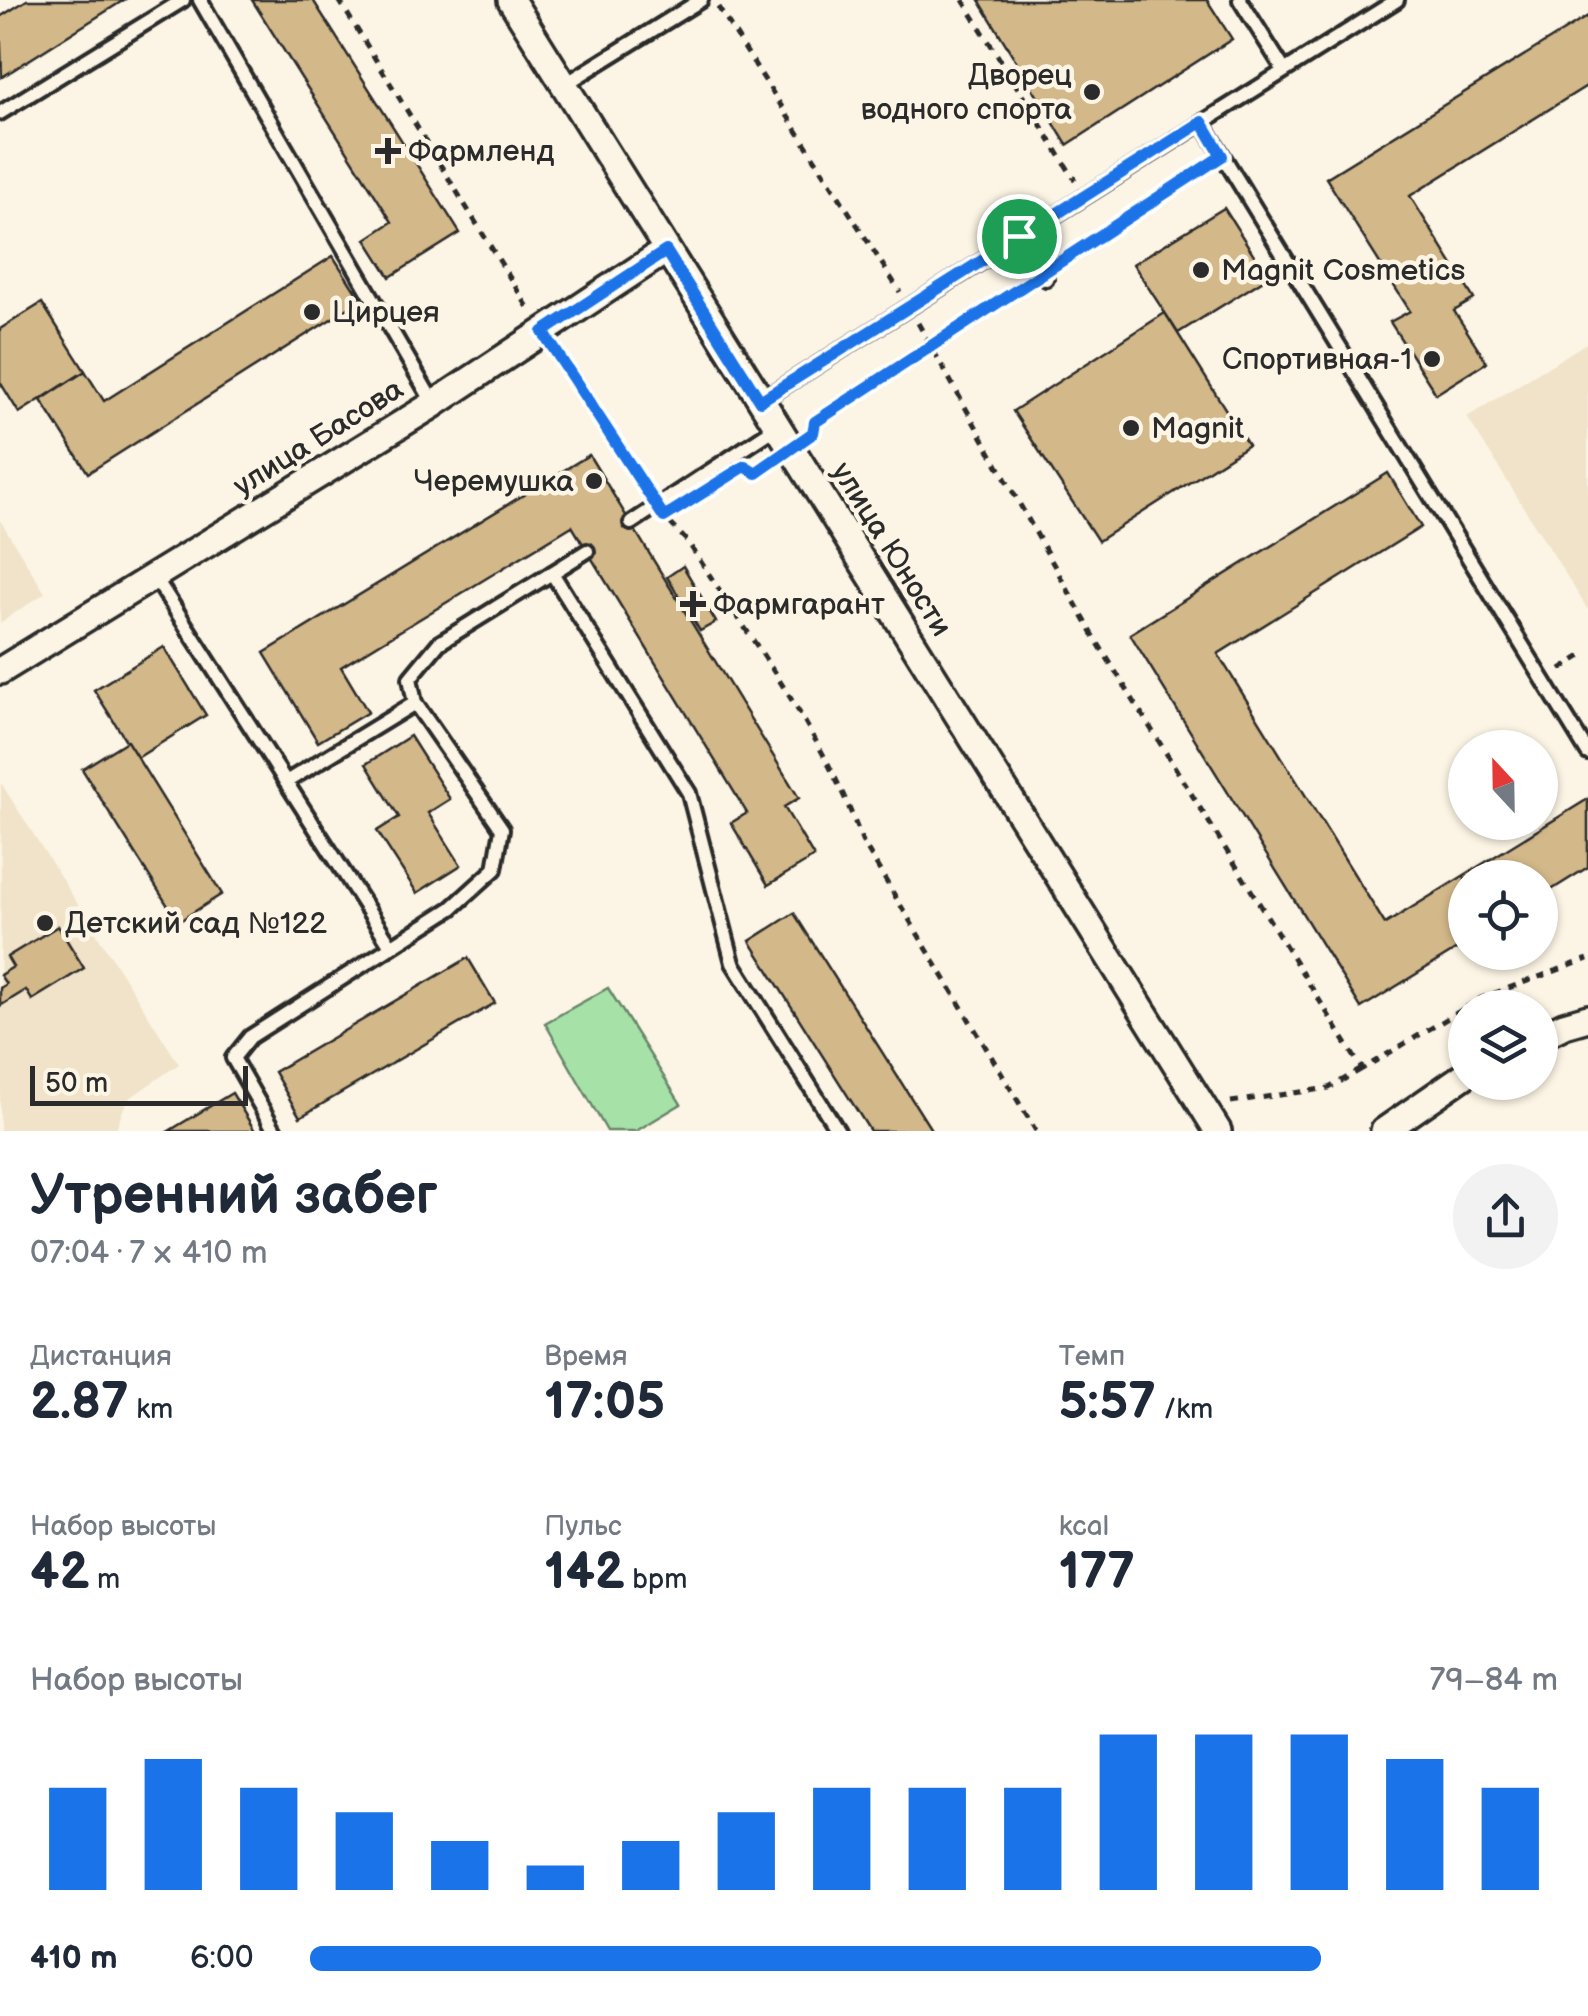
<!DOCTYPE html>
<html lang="ru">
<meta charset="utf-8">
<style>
body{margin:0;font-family:"Balsamiq Sans",sans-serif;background:#f2f2f3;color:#1f2937;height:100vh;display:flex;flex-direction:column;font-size:38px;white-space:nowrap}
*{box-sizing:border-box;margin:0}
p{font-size:32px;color:#747a83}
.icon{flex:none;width:55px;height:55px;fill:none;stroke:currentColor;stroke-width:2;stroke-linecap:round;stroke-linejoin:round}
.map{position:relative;height:1131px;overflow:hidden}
.sheet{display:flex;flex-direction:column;background:#fff;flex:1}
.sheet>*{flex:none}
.needle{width:65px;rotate:338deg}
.buttons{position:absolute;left:1448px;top:730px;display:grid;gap:20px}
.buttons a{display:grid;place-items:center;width:110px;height:110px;border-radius:50%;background:#fff;box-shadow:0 2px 8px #0004;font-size:50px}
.scale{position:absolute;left:30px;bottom:25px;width:218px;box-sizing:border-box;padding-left:10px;border:5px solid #2b2b2b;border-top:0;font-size:28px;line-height:35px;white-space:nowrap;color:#2b2b2b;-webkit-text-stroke:8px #fcf5e5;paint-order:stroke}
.pin{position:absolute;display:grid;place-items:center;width:85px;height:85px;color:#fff;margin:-42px;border:5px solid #fff;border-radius:50%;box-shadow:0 2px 10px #0007}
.round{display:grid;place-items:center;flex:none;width:105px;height:105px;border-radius:52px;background:#f2f2f3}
.headline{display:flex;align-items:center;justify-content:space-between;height:170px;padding:0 30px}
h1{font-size:55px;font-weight:800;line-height:75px}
.stats{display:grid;grid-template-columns:repeat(3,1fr);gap:15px;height:170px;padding:10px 30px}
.stats div{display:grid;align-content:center}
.stats b{font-size:50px;font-weight:800}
.stats small{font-size:28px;font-weight:400}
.stats p{font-size:28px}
.chart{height:280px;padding:20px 30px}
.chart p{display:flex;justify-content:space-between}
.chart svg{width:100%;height:180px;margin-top:10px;stroke:#1a73e8;stroke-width:6}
ul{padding:0 30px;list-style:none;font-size:32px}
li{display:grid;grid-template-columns:160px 120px 1fr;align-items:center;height:75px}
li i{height:25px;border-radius:12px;background:#1a73e8}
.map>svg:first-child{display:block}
</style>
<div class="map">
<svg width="1588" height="1131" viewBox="0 0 1588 1131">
<rect width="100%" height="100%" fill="#fcf5e5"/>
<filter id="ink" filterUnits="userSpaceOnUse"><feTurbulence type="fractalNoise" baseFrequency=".01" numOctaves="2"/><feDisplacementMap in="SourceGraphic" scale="20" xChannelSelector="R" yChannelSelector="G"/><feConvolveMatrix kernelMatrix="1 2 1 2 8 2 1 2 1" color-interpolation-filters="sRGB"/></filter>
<g filter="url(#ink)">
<g fill="#f0e3c9">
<path d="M1588 342V610L1467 417Z"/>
<path d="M0 520 45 593 0 623Z"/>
<path d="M1 783 179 1064 127 1100 115 1131H0Z"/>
</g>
<path fill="#a6e2a8" stroke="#68866a" stroke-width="2.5" d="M608 988 681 1104 636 1131H607L545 1023Z"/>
<g fill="#d3b889" stroke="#2b2b2b" stroke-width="2.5">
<path d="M27 0H124L2 77 0 17Z"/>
<path d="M252 0H313L460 233 390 277 366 239 392 222Z"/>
<path d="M979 0H1207L1232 39 1067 145Z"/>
<path d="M1588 16V85L1410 196 1474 299 1454 311 1487 362 1436 394 1390 322 1410 311 1326 178Z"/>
<path d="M1224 208 1268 277 1178 333 1133 264Z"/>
<path d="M333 256 361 300 88 473 41 400 85 371 104 401Z"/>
<path d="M42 303 85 371 19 413 0 382V329Z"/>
<path d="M1165 313 1248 445 1098 541 1013 411Z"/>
<path d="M589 455 799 798 784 807 814 857 768 885 731 823 747 813 572 526 341 667 368 712 318 742 264 653Z"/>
<path d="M1388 473 1421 527 1218 654 1385 924 1588 799V867L1540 897V878H1465V944L1361 1008 1130 634Z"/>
<path d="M683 566 716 622 700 631 667 577Z"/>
<path d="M164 647 206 715 137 758 94 690Z"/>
<path d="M410 736 450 799 428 813 461 865 417 893 377 831 399 817 366 764Z"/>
<path d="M127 741 222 894 178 922 82 769Z"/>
<path d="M794 913 932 1131H870L750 941Z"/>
<path d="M58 926 84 968 32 1000 26 990 0 1006V988L6 984 0 975 13 967 7 957Z"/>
<path d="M468 958 495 1003 300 1117 274 1072Z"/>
<path d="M232 1093 255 1131H169Z"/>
</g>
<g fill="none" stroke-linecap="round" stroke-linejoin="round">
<g stroke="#2b2b2b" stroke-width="20">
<g id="lane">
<path d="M200 0 434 404"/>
<path d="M1240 0 1284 70"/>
<path d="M564 85 701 0"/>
<path d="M0 113 183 0"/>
<path d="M1202 122 1588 753"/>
<path d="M1019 236 1046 279"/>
<path d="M760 401 1397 0"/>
<path d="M631 523 777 427"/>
<path d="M587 551 552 573 689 793 733 963 838 1131"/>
<path d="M154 576 391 946"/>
<path d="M286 782 415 703"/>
<path d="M275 1131 233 1058 250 1037 452 908 495 869 502 829 415 703 410 678 439 643 552 573"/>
</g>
</g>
<g stroke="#2b2b2b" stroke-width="32">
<g id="street">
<path d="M511 0 1218 1131"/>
<path d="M0 671 434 404 665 251"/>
<path d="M1540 1037 1564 1025 1588 1018"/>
<path d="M1384 1131 1465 1075"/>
</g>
</g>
<g stroke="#2b2b2b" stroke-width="5" stroke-dasharray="8 8" stroke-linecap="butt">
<path d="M339 0 529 309"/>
<path d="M963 0 1075 180"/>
<path d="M718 7 900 292"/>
<path d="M1056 263 1206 166"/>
<path d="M918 323 1096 640 1362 1069 1465 1008"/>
<path d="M556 352 645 490"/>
<path d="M813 433 815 422 1025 282"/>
<path d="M747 468 756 473 772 463"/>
<path d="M670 523 688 542C748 636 825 735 862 841L1036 1131"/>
<path d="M1561 669 1588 652"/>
<path d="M1465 1008 1481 998 1588 959"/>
<path d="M1231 1102 1329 1088 1362 1069"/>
</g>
<use href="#lane" stroke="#fcf5e5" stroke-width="12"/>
<use href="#street" stroke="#fcf5e5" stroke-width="25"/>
</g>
</g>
<g fill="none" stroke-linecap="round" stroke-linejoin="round" filter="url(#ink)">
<g stroke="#fff" stroke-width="20">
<path id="route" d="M1202 122 1222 156 815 422 813 433 756 473 745 466 664 517 543 332 666 251 760 401Z"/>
</g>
<use href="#route" stroke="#1a73e8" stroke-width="12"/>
</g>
<g fill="#2b2b2b" stroke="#fcf5e5" stroke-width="4">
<circle cx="1092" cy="92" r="10"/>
<path d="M383 136h10v10h10v10h-10v10h-10v-10h-10v-10h10z"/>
<circle cx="1201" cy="270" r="10"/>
<circle cx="312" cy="312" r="10"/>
<circle cx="1432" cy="359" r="10"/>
<circle cx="1131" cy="428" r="10"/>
<circle cx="594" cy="481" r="10"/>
<path d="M688 589h10v10h10v10h-10v10h-10v-10h-10v-10h10z"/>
<circle cx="45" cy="923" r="10"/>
</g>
<g text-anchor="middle" stroke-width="9" stroke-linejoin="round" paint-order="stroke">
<g font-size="30" fill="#2b2b2b" stroke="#fcf5e5" text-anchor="start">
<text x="1072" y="85" text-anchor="end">Дворец<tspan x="1072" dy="34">водного спорта</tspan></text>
<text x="408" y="161">Фармленд</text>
<text x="1221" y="280">Magnit Cosmetics</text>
<text x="332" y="322">Цирцея</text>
<text x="1412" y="369" text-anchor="end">Спортивная-1</text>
<text x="1151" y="438">Magnit</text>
<text x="574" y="491" text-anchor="end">Черемушка</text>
<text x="713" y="614">Фармгарант</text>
<text x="65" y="933">Детский сад №122</text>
</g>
<g font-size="30" fill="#2b2b2b" stroke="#fcf5e5">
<text transform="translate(318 437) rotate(-32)" y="10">улица Басова</text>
<text transform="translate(892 549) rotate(58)" y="10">улица Юности</text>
</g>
</g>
</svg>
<div class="buttons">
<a><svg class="needle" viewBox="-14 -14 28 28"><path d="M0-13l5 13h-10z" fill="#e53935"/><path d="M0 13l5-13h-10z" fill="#747a83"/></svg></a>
<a><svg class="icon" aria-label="locate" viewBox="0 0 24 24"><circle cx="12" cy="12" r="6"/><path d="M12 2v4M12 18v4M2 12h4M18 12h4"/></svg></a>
<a><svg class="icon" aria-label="layers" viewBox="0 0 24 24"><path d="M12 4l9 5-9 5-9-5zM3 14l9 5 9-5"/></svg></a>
</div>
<div class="scale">50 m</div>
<div class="pin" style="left:1019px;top:236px;background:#1e9e55"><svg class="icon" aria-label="arrive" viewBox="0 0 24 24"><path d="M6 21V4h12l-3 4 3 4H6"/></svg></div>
</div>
<section class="sheet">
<div class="headline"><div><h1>Утренний забег</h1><p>07:04 · 7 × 410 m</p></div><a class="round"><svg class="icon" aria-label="share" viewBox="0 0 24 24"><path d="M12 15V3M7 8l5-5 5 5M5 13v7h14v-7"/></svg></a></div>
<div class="stats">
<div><p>Дистанция</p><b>2.87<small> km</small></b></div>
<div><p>Время</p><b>17:05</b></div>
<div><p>Темп</p><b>5:57<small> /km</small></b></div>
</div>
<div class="stats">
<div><p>Набор высоты</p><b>42<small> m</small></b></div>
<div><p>Пульс</p><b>142<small> bpm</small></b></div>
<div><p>kcal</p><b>177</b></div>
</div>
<div class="chart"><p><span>Набор высоты</span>79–84 m</p>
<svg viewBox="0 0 160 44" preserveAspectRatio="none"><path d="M5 44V19M15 44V12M25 44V19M35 44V25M45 44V32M55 44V38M65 44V32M75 44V25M85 44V19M95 44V19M105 44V19M115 44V6M125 44V6M135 44V6M145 44V12M155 44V19"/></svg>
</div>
<ul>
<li><b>410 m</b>6:00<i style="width:81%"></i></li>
</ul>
</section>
